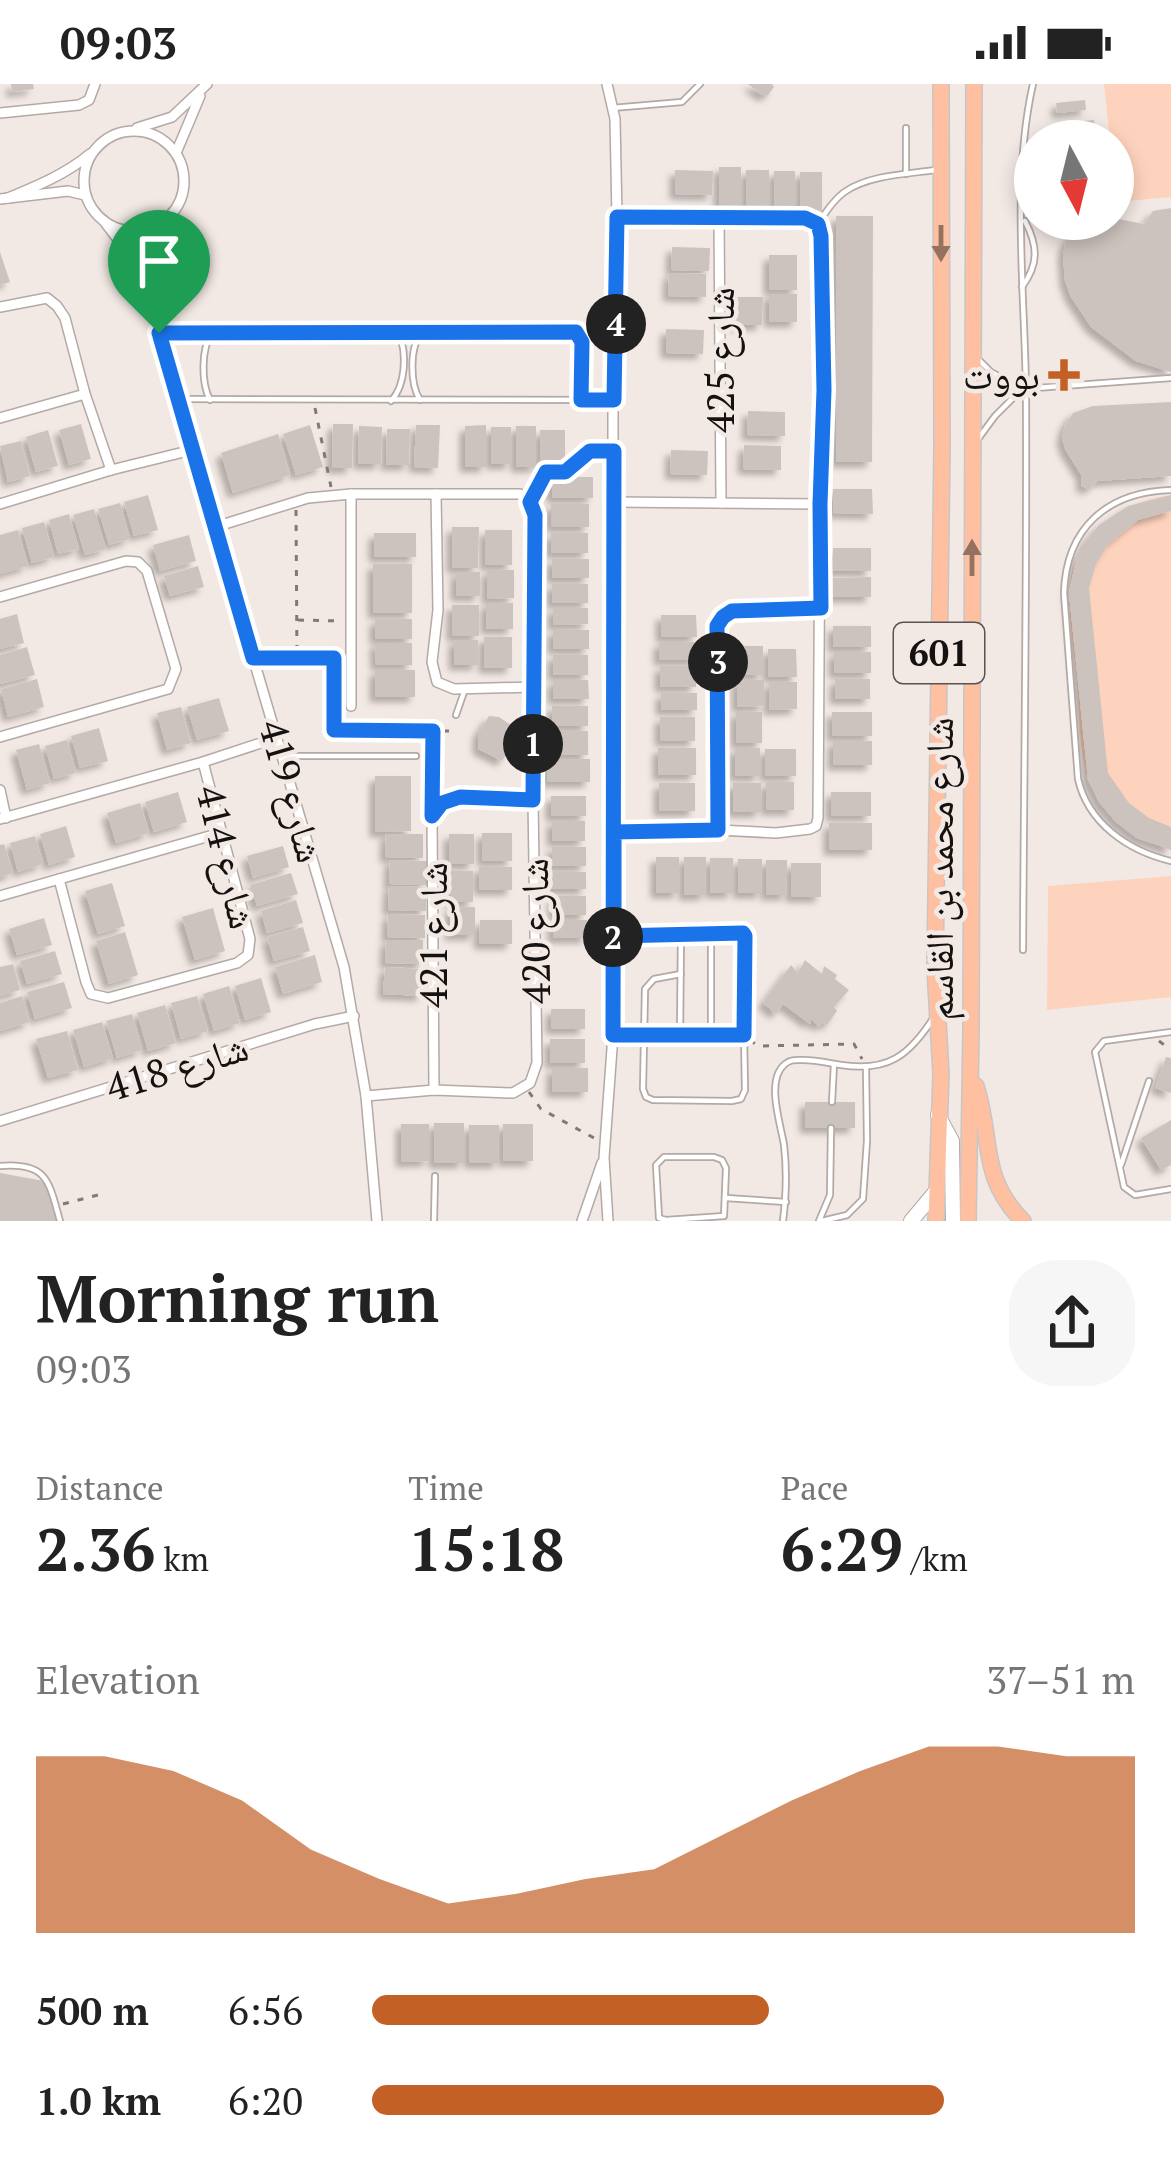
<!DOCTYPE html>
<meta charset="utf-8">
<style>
body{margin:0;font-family:"PT Serif","Noto Naskh Arabic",serif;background:#f6f6f6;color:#222;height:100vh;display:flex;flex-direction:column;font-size:45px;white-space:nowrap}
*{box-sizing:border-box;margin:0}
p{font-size:39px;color:#767676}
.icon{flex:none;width:66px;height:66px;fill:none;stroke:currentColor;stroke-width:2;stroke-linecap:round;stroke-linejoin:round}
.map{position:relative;height:1137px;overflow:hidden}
.side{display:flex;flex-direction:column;background:#fff;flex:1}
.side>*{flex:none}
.needle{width:78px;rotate:173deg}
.tools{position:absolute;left:1014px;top:36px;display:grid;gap:24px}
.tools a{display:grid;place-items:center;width:120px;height:120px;border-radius:50%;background:#fff;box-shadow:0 6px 18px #0003;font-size:60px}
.pin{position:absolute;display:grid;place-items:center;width:102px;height:102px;color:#fff;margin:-123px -51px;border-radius:50% 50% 50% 0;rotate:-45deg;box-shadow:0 0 12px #0007}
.pin .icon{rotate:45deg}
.km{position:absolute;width:60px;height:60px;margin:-30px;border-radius:50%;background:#222;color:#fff;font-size:33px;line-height:60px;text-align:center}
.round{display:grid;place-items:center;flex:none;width:126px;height:126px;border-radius:48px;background:#f6f6f6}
.overview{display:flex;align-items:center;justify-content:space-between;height:204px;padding:0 36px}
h1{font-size:66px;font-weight:700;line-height:90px}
.figures{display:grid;grid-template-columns:repeat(3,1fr);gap:18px;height:204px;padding:12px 36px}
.figures div{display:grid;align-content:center}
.figures b{font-size:60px;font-weight:700}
.figures small{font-size:33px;font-weight:400}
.figures p{font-size:33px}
.chart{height:336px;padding:24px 36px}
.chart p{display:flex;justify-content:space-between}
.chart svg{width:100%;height:216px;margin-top:12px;fill:#c36026;opacity:.7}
ul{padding:0 36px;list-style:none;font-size:39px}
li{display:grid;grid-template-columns:192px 144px 1fr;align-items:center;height:90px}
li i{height:30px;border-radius:15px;background:#c36026}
.status{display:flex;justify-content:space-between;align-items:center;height:84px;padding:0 60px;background:#fff;direction:ltr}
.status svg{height:33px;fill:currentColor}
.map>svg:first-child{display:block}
</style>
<div class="status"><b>09:03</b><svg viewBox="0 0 49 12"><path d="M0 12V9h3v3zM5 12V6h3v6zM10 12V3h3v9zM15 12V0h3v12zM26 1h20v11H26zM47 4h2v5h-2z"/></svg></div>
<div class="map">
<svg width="1171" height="1137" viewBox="0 0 1171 1137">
<defs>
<filter id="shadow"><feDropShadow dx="-5.5" dy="5.5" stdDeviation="3" flood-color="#0004"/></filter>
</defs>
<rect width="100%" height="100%" fill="#f3e9e4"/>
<g fill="#fed3be">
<path d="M1104 0H1171V113L1116 118 1113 57H1110Z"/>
<path d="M1171 411V766C1133 757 1103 732 1088 696 1079 664 1079 628 1077 595 1074 565 1068 532 1070 502 1074 449 1122 417 1171 411Z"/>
<path d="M1171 792V913L1047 926 1048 802Z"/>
</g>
<g fill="#cdc3be" filter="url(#shadow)">
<path d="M11 0H33L34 5 12 8Z"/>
<path d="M748 0H772L774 3 768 11H762Z"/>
<path d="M1085 16 1086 26 1057 29 1056 19Z"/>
<path d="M1094 36 1096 57H1058L1056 40Z"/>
<rect x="719" y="83" width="22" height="40"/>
<path d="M675 86 713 87 712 111 675 110Z"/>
<rect x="746" y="86" width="23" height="38"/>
<rect x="774" y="87" width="21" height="38"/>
<path d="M800 88H822V129L800 128Z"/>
<path d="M1171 124V288L1136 277 1091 243 1071 213 1065 197 1063 171 1065 160 1073 148 1083 141 1113 134 1144 140 1153 127Z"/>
<path d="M836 132H873L872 378H836Z"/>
<path d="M672 163 710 164 709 187 671 186Z"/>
<path d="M0 168 10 198 0 201Z"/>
<rect x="769" y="171" width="28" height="35"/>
<path d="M669 189 706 190V213L668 212Z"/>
<rect x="769" y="210" width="28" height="28"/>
<path d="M734 213H763L762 241H734Z"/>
<path d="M666 245 704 246 703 270 666 269Z"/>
<path d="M1171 318V392L1098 397 1089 405 1081 402 1082 392 1065 365 1062 354 1065 341 1073 329 1093 322Z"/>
<path d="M748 327 785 328V352L747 351Z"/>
<path d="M81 340 91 375 69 381 59 346Z"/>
<path d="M333 340H353L352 384H332Z"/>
<path d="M310 341 323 383 296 391 283 350Z"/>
<path d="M416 341H440L438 384 414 383Z"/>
<path d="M486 341V383H465V342Z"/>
<path d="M359 342 382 343 381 380H358Z"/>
<rect x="516" y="342" width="20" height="41"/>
<rect x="491" y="343" width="20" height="37"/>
<path d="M387 345H410L409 381H386Z"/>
<path d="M48 346 58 382 36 388 26 353Z"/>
<rect x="540" y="346" width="25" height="36"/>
<path d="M278 350 290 391 233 409 221 369Z"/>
<path d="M21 357 30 392 8 398 0 362Z"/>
<path d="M744 361 781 362V386L743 385Z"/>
<path d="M671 366 708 367 707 391 670 390Z"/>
<rect x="552" y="393" width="41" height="21"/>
<path d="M833 405H872L873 430 833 429Z"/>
<path d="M148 411 158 446 134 452 124 418Z"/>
<path d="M1171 411V427L1138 436 1109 459 1096 480 1089 504 1108 689 1129 719 1149 734 1171 743V766L1137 754 1116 738 1099 718 1088 696 1069 509 1076 475 1087 455 1099 441 1128 422Z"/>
<path d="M120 419 130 455 109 461 98 425Z"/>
<rect x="551" y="420" width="38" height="23"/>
<path d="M94 425 106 465 85 471 73 431Z"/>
<path d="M69 430 79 465 58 470 49 436Z"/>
<path d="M44 438 54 473 32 479 22 444Z"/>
<path d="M452 443H479L478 484H452Z"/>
<path d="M18 446 28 482 0 490V451Z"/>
<rect x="485" y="446" width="27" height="35"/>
<rect x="374" y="449" width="42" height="24"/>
<rect x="551" y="449" width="37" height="20"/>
<path d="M189 451 196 477 160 487 153 461Z"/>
<rect x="833" y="464" width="38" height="23"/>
<rect x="552" y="475" width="37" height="19"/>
<rect x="373" y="480" width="39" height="49"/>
<path d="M198 482 204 503 170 512 164 492Z"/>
<path d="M487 486H514V514L487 515Z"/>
<rect x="456" y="488" width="24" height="24"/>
<path d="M871 493V513H832V494Z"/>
<rect x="552" y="500" width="36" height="19"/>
<rect x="486" y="519" width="27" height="26"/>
<rect x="452" y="521" width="27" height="31"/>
<path d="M553 524H588V540L553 541Z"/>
<path d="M17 530 24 559 0 565V535Z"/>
<path d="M661 531H696L697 553H661Z"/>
<rect x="375" y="535" width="37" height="20"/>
<rect x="833" y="542" width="38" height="21"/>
<rect x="553" y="546" width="36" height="19"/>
<rect x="484" y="553" width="28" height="31"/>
<rect x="454" y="556" width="24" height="25"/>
<rect x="659" y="558" width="38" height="18"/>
<path d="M375 559H412V581H376Z"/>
<rect x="737" y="562" width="26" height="29"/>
<path d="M27 563 35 591 0 600V571Z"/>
<path d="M768 565H796L797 593H768Z"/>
<rect x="834" y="568" width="37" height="21"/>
<rect x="553" y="571" width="35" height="20"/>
<rect x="660" y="582" width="36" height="21"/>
<rect x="375" y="586" width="40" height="27"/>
<path d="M37 595 44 623 8 633 1 605Z"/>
<rect x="835" y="595" width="35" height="20"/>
<path d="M553 596H588L589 615H553Z"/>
<path d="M737 596H764V622L737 623Z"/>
<path d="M769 598H797V625L769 626Z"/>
<rect x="661" y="609" width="36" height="17"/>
<path d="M219 614 229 647 197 656 187 623Z"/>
<rect x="552" y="622" width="36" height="20"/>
<path d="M181 623 191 659 167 666 157 629Z"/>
<rect x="736" y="628" width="26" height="31"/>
<rect x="832" y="628" width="40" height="24"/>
<path d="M489 632 499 633 514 643 515 655 502 677 478 665V649Z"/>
<rect x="660" y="633" width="35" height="24"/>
<path d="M99 644 108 677 80 684 71 652Z"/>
<rect x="551" y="647" width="37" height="24"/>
<path d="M67 656 76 689 54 695 45 662Z"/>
<rect x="833" y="657" width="39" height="24"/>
<path d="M39 660 50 699 27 706 16 666Z"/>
<rect x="658" y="664" width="38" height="27"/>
<rect x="735" y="664" width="25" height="28"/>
<rect x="765" y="665" width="31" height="27"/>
<rect x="547" y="675" width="43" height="23"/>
<path d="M375 692H411V747L375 748Z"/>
<rect x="766" y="698" width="28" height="28"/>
<rect x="659" y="699" width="36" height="28"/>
<rect x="733" y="699" width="28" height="29"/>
<path d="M178 708 187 738 154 748 145 718Z"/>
<rect x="831" y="708" width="40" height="24"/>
<rect x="551" y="712" width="35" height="20"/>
<path d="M140 719 149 749 116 759 107 729Z"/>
<rect x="552" y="737" width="33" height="20"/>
<rect x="829" y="739" width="43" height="27"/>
<path d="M66 742 75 773 49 781 40 750Z"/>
<rect x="482" y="749" width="30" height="28"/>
<path d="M386 750H423V774L385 773Z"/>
<rect x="449" y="750" width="25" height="30"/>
<path d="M35 752 43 780 18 788 10 759Z"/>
<path d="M4 760 13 789 0 793V761Z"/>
<path d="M283 762 289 783 253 794 247 772Z"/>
<rect x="552" y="763" width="34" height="19"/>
<rect x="656" y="773" width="23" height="36"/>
<rect x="684" y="773" width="22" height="38"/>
<rect x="710" y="774" width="23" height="35"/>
<rect x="738" y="775" width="24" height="34"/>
<path d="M390 776 427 777V801L389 800Z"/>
<rect x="766" y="776" width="21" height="35"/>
<rect x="791" y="779" width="30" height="34"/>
<rect x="479" y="783" width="33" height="23"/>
<rect x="450" y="787" width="23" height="31"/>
<rect x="550" y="788" width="36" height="17"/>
<path d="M291 789 298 810 257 822 250 801Z"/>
<path d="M112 799 125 842 98 850 85 807Z"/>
<path d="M389 802 426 803V827L388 826Z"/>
<rect x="553" y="812" width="33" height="19"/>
<path d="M296 816 303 839 267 849 261 827Z"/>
<rect x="450" y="823" width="25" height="28"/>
<path d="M213 824 225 867 195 876 182 833Z"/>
<path d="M388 830 425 831V854L387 853Z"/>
<path d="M44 834 52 861 17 871 9 845Z"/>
<path d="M480 836H512V860H479Z"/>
<rect x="553" y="836" width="34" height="18"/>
<path d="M303 843 310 867 274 877 267 853Z"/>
<path d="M125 848 138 891 109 900 96 857Z"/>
<path d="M386 856H423V880L385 879Z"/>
<path d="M55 867 62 890 27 900 20 877Z"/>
<path d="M315 871 322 898 283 910 275 883Z"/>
<path d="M805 876 822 890 824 882 837 891 835 895 849 906 834 923 837 927 827 941 822 938 819 943 811 935 810 940 783 920 776 930 763 919 791 881 798 889Z"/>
<path d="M13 880 20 906 0 912V883Z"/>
<path d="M385 883 424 885 422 912 383 910Z"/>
<path d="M261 894 271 928 245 936 235 902Z"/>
<path d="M64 898 72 924 35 935 27 908Z"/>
<path d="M229 902 240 939 214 947 203 910Z"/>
<path d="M22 912 30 938 0 947V919Z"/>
<path d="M197 912 208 947 181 955 171 919Z"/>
<path d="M165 921 176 959 148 967 137 929Z"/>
<rect x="551" y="925" width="34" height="20"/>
<path d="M132 930 142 966 117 974 106 937Z"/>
<path d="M102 938 113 974 84 983 73 946Z"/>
<path d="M67 947 78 986 48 994 36 955Z"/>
<rect x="550" y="955" width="35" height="24"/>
<path d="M1166 973 1171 974V1009L1155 1004Z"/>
<rect x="552" y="984" width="36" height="24"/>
<rect x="805" y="1018" width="50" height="26"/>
<path d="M1171 1036V1081L1161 1086 1141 1054Z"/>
<rect x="434" y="1039" width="30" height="40"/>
<path d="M401 1040H429V1077L401 1078Z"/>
<rect x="503" y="1040" width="30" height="37"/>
<rect x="469" y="1041" width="30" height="38"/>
<path d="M0 1089 44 1097 58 1137H0Z"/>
</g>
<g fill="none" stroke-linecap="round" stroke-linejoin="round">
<g stroke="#b3a9a5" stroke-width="8">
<g id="lane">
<path d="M612 24 682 18 700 0"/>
<path d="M906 44V90"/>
<path d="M820 137C827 126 835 114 846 107 870 91 907 90 935 86"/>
<path d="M1022 203C1039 180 1038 162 1025 137"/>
<path d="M159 249 616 248"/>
<path d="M578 250 582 258 581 316"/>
<path d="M977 274 991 288 1022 305 1171 294"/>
<path d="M181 315 613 316"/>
<path d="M210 316C201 299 201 264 212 249"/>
<path d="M420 316C410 300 409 263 422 248"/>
<path d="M391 317C406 301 407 269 399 250"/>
<path d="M978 355 995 332 1022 305"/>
<path d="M1171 406C1107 408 1066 444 1064 509L1078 695C1088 739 1128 767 1171 777"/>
<path d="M456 631 464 608"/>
<path d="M284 672H416"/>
<path d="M1023 866C1024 681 1027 495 1026 309 1025 211 1011 96 1033 0"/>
<path d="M681 890 654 895 645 905 643 1005 646 1013 653 1016 732 1017 741 1015 745 1006 744 951"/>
<path d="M1171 948 1104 957 1095 968 1124 1103 1135 1111 1171 1105"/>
<path d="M613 951H744L745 852 743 849 617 852"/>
<path d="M680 951 681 850"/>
<path d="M711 951V849"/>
<path d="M832 1018 834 980"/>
<path d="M664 1073H714L722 1076 726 1084 724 1132 666 1136 659 1134 656 1081Z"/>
<path d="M1121 1081 1149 997"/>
<path d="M0 1082C48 1078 49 1098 60 1137"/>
<path d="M726 1114 786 1118"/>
<path d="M434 1137 435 1092"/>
<path d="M783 1137C786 1113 787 1086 784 1061 781 1041 765 996 785 980 791 975 796 976 803 976 816 976 828 979 841 981 888 988 909 972 934 933"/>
<path d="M819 1137 830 1111 831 1044"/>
<path d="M822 1137 847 1131 863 1115 867 1057 866 983"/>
</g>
</g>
<g stroke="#b3a9a5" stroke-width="12">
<g id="street">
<path d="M607 0 615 35 617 133 613 316V951L604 1074 608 1137"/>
<path d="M0 29 79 21 89 16 95 0"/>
<path d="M137 44 172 33 207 0"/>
<circle cx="134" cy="97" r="50"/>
<path d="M176 69 200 12"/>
<path d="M8 114C37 102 66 90 90 70"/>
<path d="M0 115 68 107 85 111"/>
<path d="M719 132 721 419"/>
<path d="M104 137 123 162 146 204"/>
<path d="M163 138 145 180 151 214 177 315 344 883 366 1012 377 1137"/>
<path d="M0 223 47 214 57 222 65 234 85 310 111 386"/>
<path d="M0 334 85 310"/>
<path d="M436 410 438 526 432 578 437 598 454 605 533 603"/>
<path d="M614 418 820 420"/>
<path d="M0 420 111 386 192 366"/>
<path d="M215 443 308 414 351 410H520L530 418 535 431 533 716 537 979 530 999 513 1009 434 1006 366 1012"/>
<path d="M0 513 126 477 138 478 147 487 176 585 168 605 0 653"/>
<path d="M351 622V410"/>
<path d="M0 706 6 734"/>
<path d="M0 735 203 678 276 654"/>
<path d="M719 746 717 542 723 533 732 527 821 524"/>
<path d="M613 748 719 746 776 749 810 745 816 742 818 734 820 420 824 306 821 152 818 140 805 134 617 133"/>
<path d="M59 795 86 898 91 910 108 914 237 879 248 871 250 855 203 678"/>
<path d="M0 812 220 749"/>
<path d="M434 1006 432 732 442 719 460 713 533 716"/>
<path d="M0 1037 315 940 354 932"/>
<path d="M582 1137 602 1079"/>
</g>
</g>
<g stroke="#b3a9a5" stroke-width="16">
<g id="secondary">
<path d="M938 1031 952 1057 953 1137"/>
<path d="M911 1137 937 1106"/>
</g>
</g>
<g stroke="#c7c6c6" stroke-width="18">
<g id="primary">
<path d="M976 1002C993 1055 979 1093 1023 1137"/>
<path d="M936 1137 941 990 935 884 942 364 941 0"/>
<path d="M968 1137 971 945 974 0"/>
</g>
</g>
<g stroke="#807976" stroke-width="3" stroke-dasharray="6 9" stroke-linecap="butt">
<path d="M315 324 331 403"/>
<path d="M534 409 546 388H564L590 367H606"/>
<path d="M296 426 297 574"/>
<path d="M298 536 343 537"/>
<path d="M262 574H343"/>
<path d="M334 574 335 646 450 647"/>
<path d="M432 711 433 649"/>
<path d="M750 956 758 962 854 960 862 975"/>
<path d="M1159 957 1171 966"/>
<path d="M529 1008 541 1025 594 1054"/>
<path d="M63 1120 102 1110"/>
</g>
<use href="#lane" stroke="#fff" stroke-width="4.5"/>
<use href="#street" stroke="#fff" stroke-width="9"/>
<use href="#secondary" stroke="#fff" stroke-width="14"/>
<use href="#primary" stroke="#fec0a0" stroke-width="15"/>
</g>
<defs><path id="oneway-solid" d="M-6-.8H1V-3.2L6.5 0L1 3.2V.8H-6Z" transform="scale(3)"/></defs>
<g fill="#95715f">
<use href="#oneway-solid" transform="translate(941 159) rotate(90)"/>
<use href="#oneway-solid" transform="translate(972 474) rotate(-90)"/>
</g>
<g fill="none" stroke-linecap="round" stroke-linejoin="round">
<g stroke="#fff" stroke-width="24">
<path id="route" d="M159 249 253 574H334V646L433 647 432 732 442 719 460 713 533 716 535 431 530 418 546 388H565L590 367H614L613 951H744L745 852 743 849 614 852V748L718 746 717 542 723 533 732 527 821 524 820 420 824 306 821 152 818 140 805 134 617 133 614 316H581L582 258 576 248 159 249"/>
</g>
<use href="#route" stroke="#1a73e8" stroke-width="15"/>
</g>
<path fill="#c36026" stroke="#f3e9e4" stroke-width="4.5" d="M1058 273h12v12h12v12h-12v12h-12v-12h-12v-12h12z"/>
<g text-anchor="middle" stroke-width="9" stroke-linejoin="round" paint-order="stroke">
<rect fill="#f3e9e4" stroke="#585250" stroke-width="3" x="894" y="539" width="90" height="60" rx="9"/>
<g font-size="36" font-weight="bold" fill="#151110">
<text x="939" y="582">601</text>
</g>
<g font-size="39" fill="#151110" stroke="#f3e9e4">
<text transform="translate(720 276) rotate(-90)" y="14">شارع 425</text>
<text transform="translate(292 707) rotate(74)" y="14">شارع 419</text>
<text transform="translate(227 773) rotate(76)" y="14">شارع 414</text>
<text transform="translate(939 785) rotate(-90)" y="14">شارع محمد بن القاسم</text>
<text transform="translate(535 847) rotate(-91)" y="14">شارع 420</text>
<text transform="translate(433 851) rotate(-90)" y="14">شارع 421</text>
<text transform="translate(177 983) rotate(-17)" y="14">شارع 418</text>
</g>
<g font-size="39" fill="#151110" stroke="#f3e9e4" text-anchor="end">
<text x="1040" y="305">بووت</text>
</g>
</g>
</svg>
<div class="tools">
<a><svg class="needle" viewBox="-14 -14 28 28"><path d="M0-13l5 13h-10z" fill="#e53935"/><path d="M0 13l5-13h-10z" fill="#767676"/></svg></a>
</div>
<div class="pin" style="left:159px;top:249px;background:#1e9e55"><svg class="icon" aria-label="arrive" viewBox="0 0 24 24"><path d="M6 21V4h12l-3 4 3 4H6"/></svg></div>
<b class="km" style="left:533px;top:660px">1</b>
<b class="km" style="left:613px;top:853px">2</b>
<b class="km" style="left:718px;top:578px">3</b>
<b class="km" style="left:616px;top:240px">4</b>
</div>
<section class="side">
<div class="overview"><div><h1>Morning run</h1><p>09:03</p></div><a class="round"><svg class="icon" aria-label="share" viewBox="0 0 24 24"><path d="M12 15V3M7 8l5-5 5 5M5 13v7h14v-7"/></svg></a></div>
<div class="figures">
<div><p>Distance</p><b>2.36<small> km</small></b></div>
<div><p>Time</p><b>15:18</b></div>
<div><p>Pace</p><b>6:29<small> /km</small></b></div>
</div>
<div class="chart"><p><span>Elevation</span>37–51 m</p>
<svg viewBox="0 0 160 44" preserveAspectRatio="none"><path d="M0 44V8L10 8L20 11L30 17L40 27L50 33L60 38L70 36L80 33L90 31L100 24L110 17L120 11L130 6L140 6L150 8L160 8V44z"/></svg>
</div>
<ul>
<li><b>500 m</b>6:56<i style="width:52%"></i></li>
<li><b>1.0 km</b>6:20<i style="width:75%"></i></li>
</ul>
</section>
